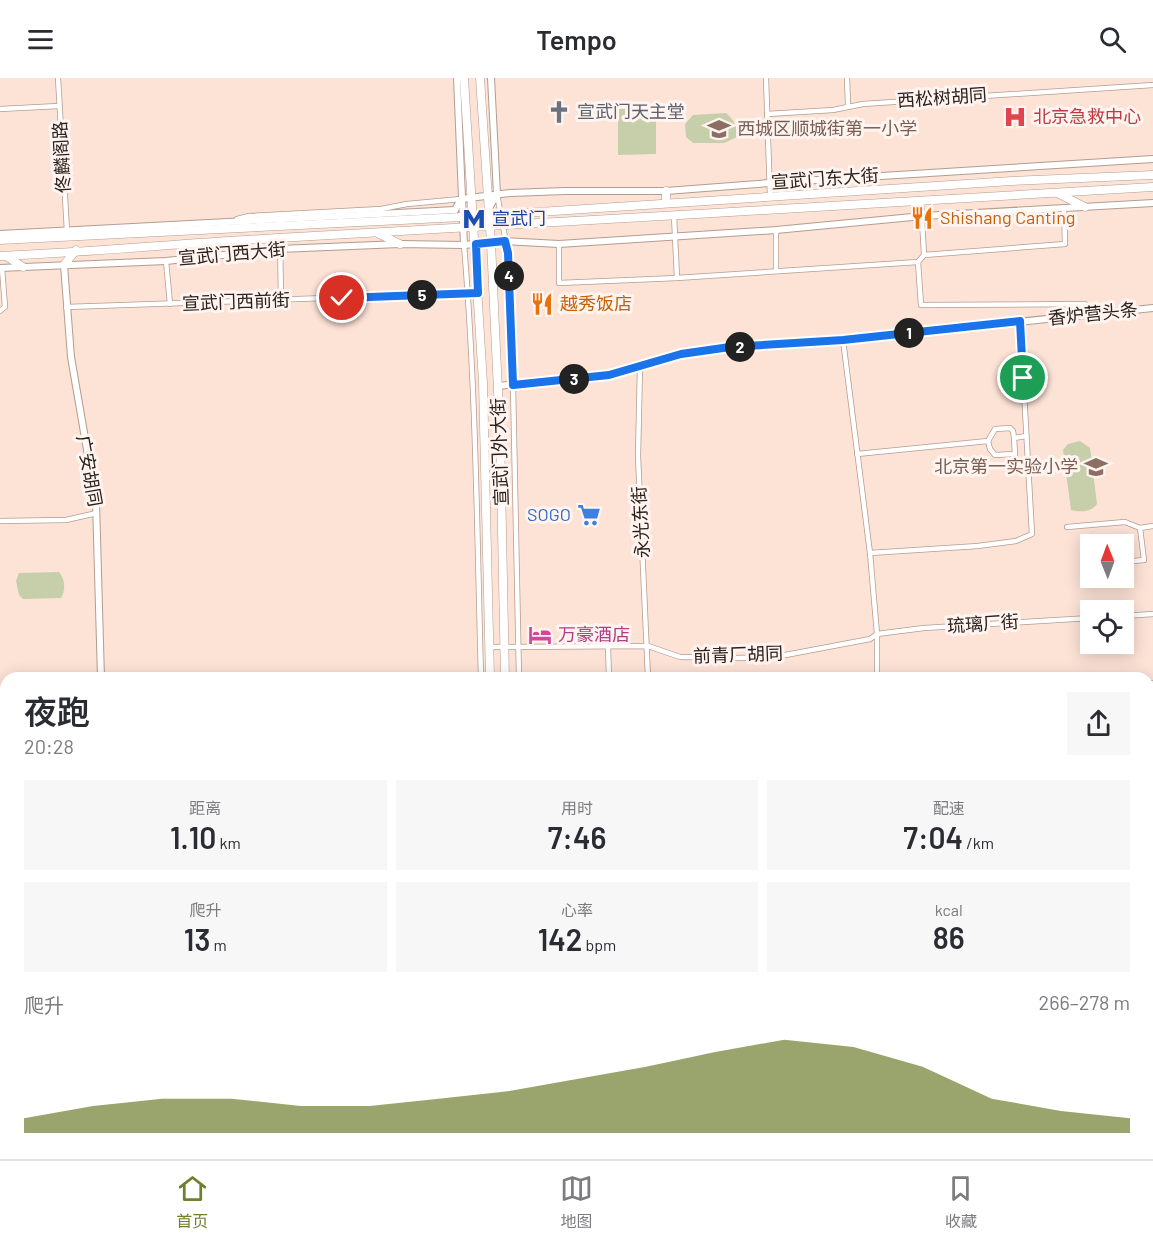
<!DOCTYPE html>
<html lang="zh">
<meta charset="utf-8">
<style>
body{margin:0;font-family:Barlow,"Noto Sans SC",sans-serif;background:#f7f7f7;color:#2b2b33;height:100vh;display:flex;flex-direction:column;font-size:22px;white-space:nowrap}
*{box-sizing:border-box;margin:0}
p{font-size:20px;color:#7c7c81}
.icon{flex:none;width:33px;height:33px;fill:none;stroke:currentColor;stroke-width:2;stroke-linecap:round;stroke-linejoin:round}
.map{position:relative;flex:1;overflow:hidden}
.drawer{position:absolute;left:0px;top:594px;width:1154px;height:488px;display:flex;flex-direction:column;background:#fff;border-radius:18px 18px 0 0;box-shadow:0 3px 15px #0003}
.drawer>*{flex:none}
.needle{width:39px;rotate:359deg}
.fabs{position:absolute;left:1080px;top:456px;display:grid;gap:12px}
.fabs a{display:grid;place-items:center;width:54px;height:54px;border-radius:0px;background:#fff;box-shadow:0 3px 15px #0003;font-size:30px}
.pin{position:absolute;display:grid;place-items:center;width:51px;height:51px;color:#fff;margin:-26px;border:3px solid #fff;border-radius:50%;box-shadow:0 2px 6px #0007}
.km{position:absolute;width:30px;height:30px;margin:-15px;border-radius:50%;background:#222;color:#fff;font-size:16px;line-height:30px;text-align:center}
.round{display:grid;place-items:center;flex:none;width:63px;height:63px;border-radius:0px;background:#f7f7f7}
.summary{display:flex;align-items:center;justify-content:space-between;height:102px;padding:0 24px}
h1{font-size:33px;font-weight:600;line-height:45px}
.metrics{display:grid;grid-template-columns:repeat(3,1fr);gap:9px;height:102px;padding:6px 24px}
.metrics div{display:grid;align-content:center;border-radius:0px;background:#f7f7f7;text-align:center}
.metrics b{font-size:30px;font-weight:600}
.metrics small{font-size:16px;font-weight:400}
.metrics p{font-size:16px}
.chart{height:168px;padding:12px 24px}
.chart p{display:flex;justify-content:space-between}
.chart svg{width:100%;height:108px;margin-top:6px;fill:#6e7f2e;opacity:.7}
header{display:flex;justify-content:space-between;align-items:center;height:78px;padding:0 24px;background:#fff;font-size:27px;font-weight:600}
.menu{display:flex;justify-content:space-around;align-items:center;height:84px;border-top:2px solid #e1e1e2;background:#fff;font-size:16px;color:#7c7c81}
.menu a{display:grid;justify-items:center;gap:3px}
.menu .current{color:#6e7f2e}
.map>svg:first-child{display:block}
</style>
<header><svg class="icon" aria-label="menu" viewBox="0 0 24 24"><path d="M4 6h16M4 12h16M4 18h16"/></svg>Tempo<svg class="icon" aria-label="search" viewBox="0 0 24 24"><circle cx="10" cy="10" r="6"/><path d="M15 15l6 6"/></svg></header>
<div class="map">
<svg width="1153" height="1081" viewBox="0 0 1153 1081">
<rect width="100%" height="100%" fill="#fde3d6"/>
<g fill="#c7ceaa">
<path d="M618 31H656V76L618 77Z"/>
<path d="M726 35C734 42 737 48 737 59L724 65H693L686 59 685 46 693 37Z"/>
<path d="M1080 363 1090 370 1097 426C1090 435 1081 434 1071 432L1063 372 1068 366Z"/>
<path d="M59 494C65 501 66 512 61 520L23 521 19 517 16 503 19 495Z"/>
<path d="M358 1076H459L454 1081H358Z"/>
</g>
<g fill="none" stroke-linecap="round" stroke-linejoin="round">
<g stroke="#b49c8f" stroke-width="6">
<g id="minor">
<path d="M58 0 67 153"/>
<path d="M766 0 770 118"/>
<path d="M847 0 848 27"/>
<path d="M0 31 59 28"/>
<path d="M767 36 833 32 863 26 1153 7"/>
<path d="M497 116 508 175 513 307 519 600"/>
<path d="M921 123 924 177"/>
<path d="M674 137 677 200"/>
<path d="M237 141 249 138 381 131 407 126 461 121"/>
<path d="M776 152V193"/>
<path d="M280 160 281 222"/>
<path d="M559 166V205L677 200 918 184 924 177 1065 166 1064 130"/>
<path d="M464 167C476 310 477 456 481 600"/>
<path d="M166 183 170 226"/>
<path d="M918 184 921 227 1085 226 1086 238"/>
<path d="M66 229 471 215"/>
<path d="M0 233 5 229 2 190"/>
<path d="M843 262 870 475 978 468 1016 463 1032 456 1020 243"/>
<path d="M640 288 638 378 648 600"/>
<path d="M988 363 990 371 995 377 1015 376 1014 360"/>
<path d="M857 376 988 363 995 351 1010 350 1013 353 1014 360 1026 358"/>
<path d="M0 443 66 442 97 435"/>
<path d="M1067 449 1125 444 1140 450 1144 482 1124 484"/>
<path d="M1140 450 1153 448"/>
<path d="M870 475 877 556V600"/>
<path d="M1124 538 1153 536"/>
<path d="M608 568 609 600"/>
<path d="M489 569 648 568 680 579 737 580 775 579 870 561 877 556 924 550 1090 540"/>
<path d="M1148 605H1153"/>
<path d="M0 738 6 739"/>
<path d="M1148 818 1153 817"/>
<path d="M0 908H6"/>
<path d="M1148 997H1153"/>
<path d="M895 1076V1081"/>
<path d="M1110 1076V1081"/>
<path d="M762 1081V1076"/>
</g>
</g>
<g stroke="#b49c8f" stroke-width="8">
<g id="tertiary">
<path d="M457 0 464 167"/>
<path d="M455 132 461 121 510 115 565 113H666L769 105 1153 81"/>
<path d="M488 132 497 116 491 0"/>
<path d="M0 156 455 132"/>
<path d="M64 187 71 279 96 424 101 600"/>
<path d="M0 190 166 183 279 171 400 166 464 167 505 163 559 166 776 152 923 138 1153 125"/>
<path d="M498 308 609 297 681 276 730 269 843 262 1153 230"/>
<path d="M35 1076 36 1081"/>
<path d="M525 1076V1081"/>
<path d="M26 1081V1076"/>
<path d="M484 1081V1076"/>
</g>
</g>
<g stroke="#b49c8f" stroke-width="9">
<g id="primary">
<path d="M464 0 483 305 490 600"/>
<path d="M480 0 491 165 500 355 505 600"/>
<path d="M666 113V125"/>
<path d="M1057 115 1085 129"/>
<path d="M379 156 400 166"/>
<path d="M0 162 462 139 1012 103 1153 97"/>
<path d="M0 178C93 174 185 165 278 160 570 144 861 126 1153 109"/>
<path d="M6 178 23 189"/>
<path d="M64 187 76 172"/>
<path d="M499 1076V1081"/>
<path d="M513 1076V1081"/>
</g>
</g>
<use href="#minor" stroke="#fff" stroke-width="4.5"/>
<use href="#tertiary" stroke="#fff" stroke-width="6"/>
<use href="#primary" stroke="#fff" stroke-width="8"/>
</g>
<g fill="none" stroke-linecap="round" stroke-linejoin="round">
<g stroke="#fff" stroke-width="12">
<path id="route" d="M342 220 478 215 476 166 505 163 508 175 513 307 609 297 681 276 730 269 843 262 1020 243 1023 300"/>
</g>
<use href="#route" stroke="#1a73e8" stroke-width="8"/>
</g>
<defs>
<g id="church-bare" transform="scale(1.8)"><path d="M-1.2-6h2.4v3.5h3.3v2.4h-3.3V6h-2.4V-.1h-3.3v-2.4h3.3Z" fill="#6b7280" stroke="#fff4ef" stroke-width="2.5" paint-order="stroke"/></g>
<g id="hospital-bare" transform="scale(1.8)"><path d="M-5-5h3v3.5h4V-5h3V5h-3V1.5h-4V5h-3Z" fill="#e0444e" stroke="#fff4ef" stroke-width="2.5" paint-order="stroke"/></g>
<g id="school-bare" transform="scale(1.8)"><path d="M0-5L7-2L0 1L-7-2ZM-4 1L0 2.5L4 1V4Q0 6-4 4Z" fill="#8d6e63" stroke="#fff4ef" stroke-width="2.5" paint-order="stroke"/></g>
<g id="restaurant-bare" transform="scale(1.8)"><path d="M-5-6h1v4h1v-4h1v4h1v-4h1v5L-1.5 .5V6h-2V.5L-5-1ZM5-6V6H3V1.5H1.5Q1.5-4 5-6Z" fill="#e8710a" stroke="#fff4ef" stroke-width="2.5" paint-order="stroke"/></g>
<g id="metro-bare" transform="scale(1.8)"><path d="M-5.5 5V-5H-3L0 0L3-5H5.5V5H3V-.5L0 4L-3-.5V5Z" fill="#1a4fb4" stroke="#fff4ef" stroke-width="2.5" paint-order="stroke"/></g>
<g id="supermarket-bare" transform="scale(1.8)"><path d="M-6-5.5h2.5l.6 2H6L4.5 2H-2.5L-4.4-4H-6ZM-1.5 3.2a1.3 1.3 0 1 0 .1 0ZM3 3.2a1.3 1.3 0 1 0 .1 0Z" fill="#3f7fe0" stroke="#fff4ef" stroke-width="2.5" paint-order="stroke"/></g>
<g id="hotel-bare" transform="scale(1.8)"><path d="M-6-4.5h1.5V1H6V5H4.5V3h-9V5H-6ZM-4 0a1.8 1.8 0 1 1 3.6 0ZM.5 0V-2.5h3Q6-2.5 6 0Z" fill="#d1479c" stroke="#fff4ef" stroke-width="2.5" paint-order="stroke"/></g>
</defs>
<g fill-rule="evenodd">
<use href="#church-bare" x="559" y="34"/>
<use href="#hospital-bare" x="1015" y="39"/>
<use href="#school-bare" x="719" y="51"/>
<use href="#restaurant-bare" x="922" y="140"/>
<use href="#metro-bare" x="474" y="141"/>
<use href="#restaurant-bare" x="542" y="226"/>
<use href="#school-bare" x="1096" y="389"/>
<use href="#supermarket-bare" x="589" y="437"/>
<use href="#hotel-bare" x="540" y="557"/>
</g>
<g text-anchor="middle" stroke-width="6" stroke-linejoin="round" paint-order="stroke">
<g font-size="18" fill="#2b211c" stroke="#fff4ef">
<text transform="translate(942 20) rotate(-4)" y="6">西松树胡同</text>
<text transform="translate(62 79) rotate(-93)" y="6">佟麟阁路</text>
<text transform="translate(825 101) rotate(-4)" y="6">宣武门东大街</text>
<text transform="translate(232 176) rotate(-5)" y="6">宣武门西大街</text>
<text transform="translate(236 224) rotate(-2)" y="6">宣武门西前街</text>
<text transform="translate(1093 236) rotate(-6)" y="6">香炉营头条</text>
<text transform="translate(500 374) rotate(-92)" y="6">宣武门外大街</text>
<text transform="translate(89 393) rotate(80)" y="6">广安胡同</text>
<text transform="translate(641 444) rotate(-93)" y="6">永光东街</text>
<text transform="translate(983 546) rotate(-4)" y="6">琉璃厂街</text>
<text transform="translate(738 577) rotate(-2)" y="6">前青厂胡同</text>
</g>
<g font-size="18" fill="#5b616d" stroke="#fff4ef" text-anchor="start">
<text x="577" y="40">宣武门天主堂</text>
</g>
<g font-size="18" fill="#be3a42" stroke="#fff4ef" text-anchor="start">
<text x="1033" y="45">北京急救中心</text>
</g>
<g font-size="18" fill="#785e54" stroke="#fff4ef" text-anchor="start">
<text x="737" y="57">西城区顺城街第一小学</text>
<text x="1078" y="395" text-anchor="end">北京第一实验小学</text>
</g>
<g font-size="18" fill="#c56008" stroke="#fff4ef" text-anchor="start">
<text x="940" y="146">Shishang Canting</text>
<text x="560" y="232">越秀饭店</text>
</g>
<g font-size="18" fill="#164399" stroke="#fff4ef" text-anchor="start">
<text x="492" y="147">宣武门</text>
</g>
<g font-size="18" fill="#366cbe" stroke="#fff4ef" text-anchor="end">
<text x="571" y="443">SOGO</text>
</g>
<g font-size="18" fill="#b23c85" stroke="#fff4ef" text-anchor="start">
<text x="558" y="563">万豪酒店</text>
</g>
</g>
</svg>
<div class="fabs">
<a><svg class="needle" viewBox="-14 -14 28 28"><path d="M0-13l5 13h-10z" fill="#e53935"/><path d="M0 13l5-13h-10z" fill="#7c7c81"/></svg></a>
<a><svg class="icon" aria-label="locate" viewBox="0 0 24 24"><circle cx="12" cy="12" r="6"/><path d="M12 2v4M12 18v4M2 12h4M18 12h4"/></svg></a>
</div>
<div class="pin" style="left:1023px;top:300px;background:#1e9e55"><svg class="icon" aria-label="arrive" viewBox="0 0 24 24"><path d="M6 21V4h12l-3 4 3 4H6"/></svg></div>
<div class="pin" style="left:342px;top:220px;background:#d93025"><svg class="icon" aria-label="check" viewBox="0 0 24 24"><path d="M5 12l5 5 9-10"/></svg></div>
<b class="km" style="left:909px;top:255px">1</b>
<b class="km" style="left:740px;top:269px">2</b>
<b class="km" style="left:574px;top:301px">3</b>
<b class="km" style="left:509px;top:198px">4</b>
<b class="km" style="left:422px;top:217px">5</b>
<section class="drawer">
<div class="summary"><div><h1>夜跑</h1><p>20:28</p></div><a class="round"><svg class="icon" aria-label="share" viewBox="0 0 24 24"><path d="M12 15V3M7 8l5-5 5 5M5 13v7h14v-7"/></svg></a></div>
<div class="metrics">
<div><p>距离</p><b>1.10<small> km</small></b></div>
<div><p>用时</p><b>7:46</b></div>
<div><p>配速</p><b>7:04<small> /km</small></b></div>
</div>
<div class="metrics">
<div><p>爬升</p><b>13<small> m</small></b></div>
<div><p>心率</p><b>142<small> bpm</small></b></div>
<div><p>kcal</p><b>86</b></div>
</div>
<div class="chart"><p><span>爬升</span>266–278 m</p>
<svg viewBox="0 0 160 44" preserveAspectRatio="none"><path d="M0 44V38L10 33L20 30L30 30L40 33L50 33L60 30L70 27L80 22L90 17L100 11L110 6L120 9L130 17L140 30L150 35L160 38V44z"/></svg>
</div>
</section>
</div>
<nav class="menu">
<a class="current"><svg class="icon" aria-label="home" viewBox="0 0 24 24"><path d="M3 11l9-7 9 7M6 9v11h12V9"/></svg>首页</a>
<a><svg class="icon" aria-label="map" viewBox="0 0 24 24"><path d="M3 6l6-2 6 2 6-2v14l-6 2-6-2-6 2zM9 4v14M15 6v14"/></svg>地图</a>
<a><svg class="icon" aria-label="saved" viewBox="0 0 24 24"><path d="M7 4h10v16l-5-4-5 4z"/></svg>收藏</a>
</nav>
